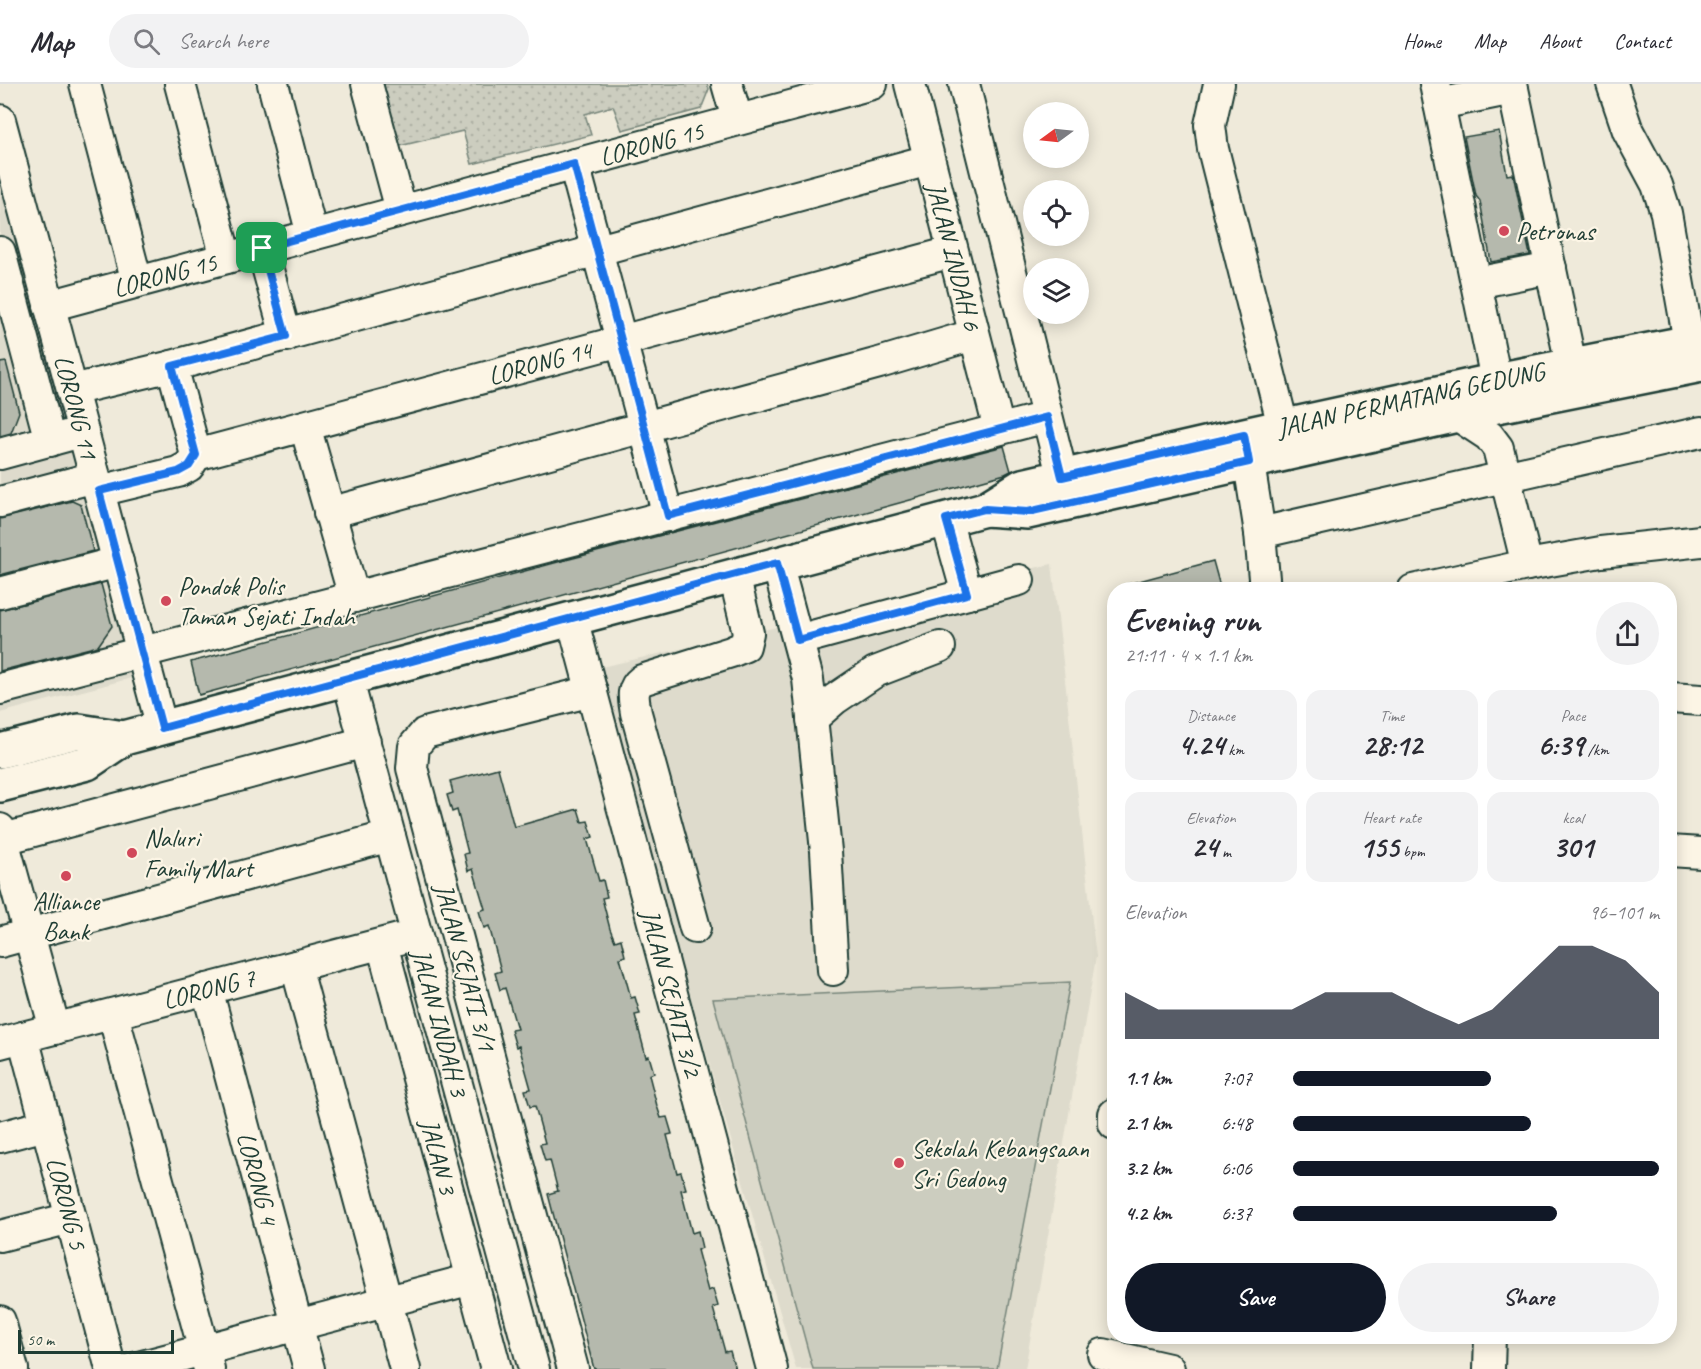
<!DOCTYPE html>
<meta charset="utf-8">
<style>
body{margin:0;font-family:Caveat,sans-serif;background:#f2f2f3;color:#2b2b33;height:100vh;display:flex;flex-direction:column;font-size:22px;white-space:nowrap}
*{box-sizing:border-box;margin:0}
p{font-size:20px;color:#7c7c81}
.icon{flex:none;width:33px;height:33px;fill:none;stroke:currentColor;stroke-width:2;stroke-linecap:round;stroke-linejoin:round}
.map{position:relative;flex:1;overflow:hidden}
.drawer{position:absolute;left:1107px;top:498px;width:570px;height:762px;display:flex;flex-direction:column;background:#fff;border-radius:24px;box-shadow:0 3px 15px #0003}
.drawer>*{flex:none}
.needle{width:39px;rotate:255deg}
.buttons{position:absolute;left:1023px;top:18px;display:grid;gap:12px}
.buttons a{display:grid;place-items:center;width:66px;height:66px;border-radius:50%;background:#fff;box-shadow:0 3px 15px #0003;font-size:30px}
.scale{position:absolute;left:18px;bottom:15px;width:156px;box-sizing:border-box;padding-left:6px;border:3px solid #1f3d34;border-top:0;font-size:16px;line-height:21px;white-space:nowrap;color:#1f3d34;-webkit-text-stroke:4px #fcf5e5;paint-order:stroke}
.pin{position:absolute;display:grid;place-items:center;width:51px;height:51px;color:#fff;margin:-26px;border-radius:12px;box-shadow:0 3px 9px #0006}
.round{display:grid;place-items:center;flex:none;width:63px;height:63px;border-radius:32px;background:#f2f2f3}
.summary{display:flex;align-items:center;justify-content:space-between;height:102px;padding:0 18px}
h1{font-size:33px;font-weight:600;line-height:45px}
.metrics{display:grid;grid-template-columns:repeat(3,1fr);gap:9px;height:102px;padding:6px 18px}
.metrics div{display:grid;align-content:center;border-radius:15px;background:#f2f2f3;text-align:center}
.metrics b{font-size:30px;font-weight:600}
.metrics small{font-size:16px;font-weight:400}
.metrics p{font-size:16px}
.chart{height:168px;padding:12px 18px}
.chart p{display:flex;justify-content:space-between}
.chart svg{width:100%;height:108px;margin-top:6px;fill:#111827;opacity:.7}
.primary-button{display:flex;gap:12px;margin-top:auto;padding:12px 18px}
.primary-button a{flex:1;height:69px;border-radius:36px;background:#111827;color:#fff;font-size:24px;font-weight:600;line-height:69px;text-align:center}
.primary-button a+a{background:#f2f2f3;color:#2b2b33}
ul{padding:0 18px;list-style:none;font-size:20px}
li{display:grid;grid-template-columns:96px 72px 1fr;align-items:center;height:45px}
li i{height:15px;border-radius:8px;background:#111827}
header{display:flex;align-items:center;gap:36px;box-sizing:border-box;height:84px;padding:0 30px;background:#fff;border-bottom:2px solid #e1e1e2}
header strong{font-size:28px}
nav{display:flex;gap:33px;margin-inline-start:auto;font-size:21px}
.search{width:420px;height:54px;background:#f2f2f3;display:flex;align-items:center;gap:15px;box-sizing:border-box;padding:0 21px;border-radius:33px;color:#7c7c81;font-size:22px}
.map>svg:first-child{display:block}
</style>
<header>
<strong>Map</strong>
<div class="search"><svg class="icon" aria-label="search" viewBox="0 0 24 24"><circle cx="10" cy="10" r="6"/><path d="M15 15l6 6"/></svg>Search here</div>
<nav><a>Home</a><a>Map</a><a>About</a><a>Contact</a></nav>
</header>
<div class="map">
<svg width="1701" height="1285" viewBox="0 0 1701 1285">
<defs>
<pattern id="park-dots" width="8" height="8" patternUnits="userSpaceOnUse" patternTransform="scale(1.5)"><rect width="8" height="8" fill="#cccdbf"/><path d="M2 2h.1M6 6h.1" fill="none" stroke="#afb1a5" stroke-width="1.8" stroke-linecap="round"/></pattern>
</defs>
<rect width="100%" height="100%" fill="#efeada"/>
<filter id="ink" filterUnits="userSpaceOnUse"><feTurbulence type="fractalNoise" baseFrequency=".0167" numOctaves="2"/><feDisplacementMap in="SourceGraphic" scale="12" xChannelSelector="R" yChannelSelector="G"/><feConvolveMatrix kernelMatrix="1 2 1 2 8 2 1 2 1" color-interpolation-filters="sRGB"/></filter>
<g filter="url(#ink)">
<g fill="#dedbcc">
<path d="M0 71 139 592 0 629Z"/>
<path d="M1052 480 1096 873 1025 1285H796L597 584Z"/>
</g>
<path fill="#cccdbf" stroke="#76857a" stroke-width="1.5" d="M1070 898 997 1285H813L713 915Z"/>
<path fill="url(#park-dots)" stroke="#76857a" stroke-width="1.5" d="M378 0H707L709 5 701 25 622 46 613 22 585 30 591 51 472 80 463 47 395 63Z"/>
<g fill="#b5b9ad" stroke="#1f3d34" stroke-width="1.5">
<path d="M1499 47 1507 91 1513 90 1530 171 1491 178 1480 117 1476 112 1464 53Z"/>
<path d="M6 278 19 328 11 349 0 352V279Z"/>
<path d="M1004 362 1011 387 1005 390 199 611 191 578 558 478Z"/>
<path d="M72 417 81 421 93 467 0 491V435Z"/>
<path d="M1213 477 1221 506H1128V500Z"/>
<path d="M101 500 112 542 98 562 0 587V526Z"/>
<path d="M498 684 514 743 578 725 582 738 588 737 593 753 587 755 599 797 603 796 607 813 602 814 610 845 615 857 621 855 625 872 620 874 631 914 635 913 640 930 635 931 646 973 649 972 654 989 649 991 657 1022 661 1034 667 1033 672 1050 667 1051 677 1089 681 1088 686 1105 681 1106 692 1149 698 1147 702 1164 697 1166 708 1207 713 1205 718 1222 713 1224 725 1268 730 1267 735 1285H594L548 1110 558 1107 550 1076 545 1077 540 1060 545 1059 535 1022 530 1023 525 1006 531 1005 519 962 516 963 511 946 517 945 505 904 500 906 495 889 501 887 489 842 484 844 479 827 485 825 473 785 468 787 464 770 468 769 457 726 452 728 447 711 453 709 450 697Z"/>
</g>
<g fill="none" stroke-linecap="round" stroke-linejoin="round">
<g stroke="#1f3d34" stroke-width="34">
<g id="minor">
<path d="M85 0 137 198"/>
<path d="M180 0 226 174"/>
<path d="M273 0 312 151"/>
<path d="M367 0 401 126"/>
<path d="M727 0 737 35"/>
<path id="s1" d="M910 0 999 345"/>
<path d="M964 0 1068 415"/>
<path d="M1219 0 1210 41 1213 65 1283 342"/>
<path d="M1435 0 1496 296"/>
<path d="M1512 0 1571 281"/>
<path d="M1612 0 1628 47 1657 101 1666 129 1689 258"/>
<path d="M1439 20 1513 5"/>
<path id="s2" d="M0 36 162 644"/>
<path d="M574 80 668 432"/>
<path d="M262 164 286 252"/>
<path d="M0 168 50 357"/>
<path d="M1476 199 1551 184"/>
<path id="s3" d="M49 222 872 0"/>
<path d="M172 282 929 76"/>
<path d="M72 306 172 282 196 371 189 382 178 388 99 407"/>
<path d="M1457 331 1489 352 1498 364 1527 481"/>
<path d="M305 342 354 513"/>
<path d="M1245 354 1260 449 1265 506"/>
<path d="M0 370 70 351"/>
<path id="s4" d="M196 371 952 168"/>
<path d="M0 418 95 393"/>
<path d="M329 429 879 279 973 251"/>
<path d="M946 435 967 510"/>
<path d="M1260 449 1701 348"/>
<path d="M777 479 808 595 826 767 833 886"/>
<path d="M1413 506 1527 481 1601 468 1701 457"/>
<path d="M0 509 118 478"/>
<path id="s5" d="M572 534 772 1285"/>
<path d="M798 556 1019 496"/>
<path id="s6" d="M347 593 534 1285"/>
<path d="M0 605 1047 333"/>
<path d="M1670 614 1701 616"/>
<path d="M812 635 835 615 875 588 940 563"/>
<path d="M0 745 55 945"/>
<path d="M0 756 365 658"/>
<path d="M1670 767 1701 769"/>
<path d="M695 844 636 629C634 616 630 605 642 596L731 568 745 562 748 549 734 491"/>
<path d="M0 858 390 752"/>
<path id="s7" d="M382 860 496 1285"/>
<path d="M296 882 405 1285"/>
<path id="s8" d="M207 905 309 1285"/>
<path d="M113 930 209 1285"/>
<path id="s9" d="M23 953 111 1285"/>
<path id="s10" d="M0 959 399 855"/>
<path d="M1114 1030V1040"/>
<path d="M0 1053 46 1041"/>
<path d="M0 1152 71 1134"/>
<path d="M0 1237 13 1285"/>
<path d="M1103 1270 1169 1285"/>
<path d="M131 1285 472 1195"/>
<path d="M573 1285 412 684 414 662 425 649 592 607"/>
<path d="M1489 1285 1490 1252"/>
</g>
</g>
<g stroke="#1f3d34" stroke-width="38">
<g id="major">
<path d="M985 425 1028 428 1502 321 1701 281"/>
<path d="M0 667 79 647 124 654"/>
<path id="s11" d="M0 701 87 679 124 654 985 425 1022 402 1244 351 1511 293 1701 256"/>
</g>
</g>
<use href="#minor" stroke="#fcf5e5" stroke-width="30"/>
<use href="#major" stroke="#fcf5e5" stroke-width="33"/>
</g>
</g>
<g fill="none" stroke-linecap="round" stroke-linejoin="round" filter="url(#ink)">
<g stroke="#fff" stroke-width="12">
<path id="route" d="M574 80 668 432 1047 333 1062 393 1244 351 1249 378 1028 428 985 425 946 435 967 510 798 556 777 479 162 644 99 407 178 388 189 382 196 371 172 282 286 252 262 164Z"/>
</g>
<use href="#route" stroke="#1a73e8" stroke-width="8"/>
</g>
<g fill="#d1495b" stroke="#fcf5e5" stroke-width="2">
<circle cx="1504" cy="147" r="6"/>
<circle cx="166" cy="517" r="6"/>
<circle cx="132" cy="769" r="6"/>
<circle cx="66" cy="792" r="6"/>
<circle cx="899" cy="1079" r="6"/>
</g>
<g text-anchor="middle" stroke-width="4.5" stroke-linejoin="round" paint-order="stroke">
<g font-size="26" fill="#1f3d34" stroke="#fcf5e5">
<text dy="9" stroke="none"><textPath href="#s3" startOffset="624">LORONG 15</textPath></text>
<text dy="9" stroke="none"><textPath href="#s1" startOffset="178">JALAN INDAH 6</textPath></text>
<text dy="9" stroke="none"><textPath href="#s3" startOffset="120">LORONG 15</textPath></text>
<text dy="9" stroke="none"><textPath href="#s4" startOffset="356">LORONG 14</textPath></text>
<text dy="9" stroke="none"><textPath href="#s11" startOffset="1467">JALAN PERMATANG GEDUNG</textPath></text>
<text dy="9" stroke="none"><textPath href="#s2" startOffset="297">LORONG 11</textPath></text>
<text transform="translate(466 883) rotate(75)" y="9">JALAN SEJATI 3/1</text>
<text dy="9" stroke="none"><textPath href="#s10" startOffset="216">LORONG 7</textPath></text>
<text dy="9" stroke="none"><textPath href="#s5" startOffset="388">JALAN SEJATI 3/2</textPath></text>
<text dy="9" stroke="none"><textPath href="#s6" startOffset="358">JALAN INDAH 3</textPath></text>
<text dy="9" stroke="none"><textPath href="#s7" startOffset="220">JALAN 3</textPath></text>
<text dy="9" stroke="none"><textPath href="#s8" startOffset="196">LORONG 4</textPath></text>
<text dy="9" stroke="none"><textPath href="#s9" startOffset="172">LORONG 5</textPath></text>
</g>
<g font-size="26" fill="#1f3d34" stroke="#fcf5e5" text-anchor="start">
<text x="1516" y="156">Petronas</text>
<text x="178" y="511">Pondok Polis<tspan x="178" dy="30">Taman Sejati Indah</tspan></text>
<text x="144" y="763">Naluri<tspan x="144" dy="30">Family Mart</tspan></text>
<text x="66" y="826" text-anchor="middle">Alliance<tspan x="66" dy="30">Bank</tspan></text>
<text x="911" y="1073">Sekolah Kebangsaan<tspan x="911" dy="30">Sri Gedong</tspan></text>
</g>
</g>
</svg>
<div class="buttons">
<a><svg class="needle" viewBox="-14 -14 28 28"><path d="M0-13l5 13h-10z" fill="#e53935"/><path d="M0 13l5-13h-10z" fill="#7c7c81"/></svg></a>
<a><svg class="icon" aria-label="locate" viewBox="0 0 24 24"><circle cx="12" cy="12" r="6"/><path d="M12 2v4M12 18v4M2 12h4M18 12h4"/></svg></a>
<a><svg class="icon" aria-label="layers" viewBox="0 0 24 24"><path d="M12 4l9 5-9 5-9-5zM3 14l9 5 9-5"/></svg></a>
</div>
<div class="scale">50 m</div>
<div class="pin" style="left:262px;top:164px;background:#1e9e55"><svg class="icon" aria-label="arrive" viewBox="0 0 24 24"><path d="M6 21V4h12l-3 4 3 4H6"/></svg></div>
<section class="drawer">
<div class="summary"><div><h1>Evening run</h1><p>21:11 · 4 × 1.1 km</p></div><a class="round"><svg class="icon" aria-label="share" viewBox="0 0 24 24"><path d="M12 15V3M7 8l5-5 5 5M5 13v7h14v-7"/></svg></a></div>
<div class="metrics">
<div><p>Distance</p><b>4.24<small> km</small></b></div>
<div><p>Time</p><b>28:12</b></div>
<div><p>Pace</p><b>6:39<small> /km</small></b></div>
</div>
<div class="metrics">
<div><p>Elevation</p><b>24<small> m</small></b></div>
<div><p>Heart rate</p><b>155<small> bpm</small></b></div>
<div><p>kcal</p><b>301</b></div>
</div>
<div class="chart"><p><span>Elevation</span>96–101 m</p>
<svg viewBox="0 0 160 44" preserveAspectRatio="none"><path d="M0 44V25L10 32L20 32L30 32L40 32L50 32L60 25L70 25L80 25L90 32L100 38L110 32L120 19L130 6L140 6L150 12L160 25V44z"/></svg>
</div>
<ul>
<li><b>1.1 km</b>7:07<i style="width:54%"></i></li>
<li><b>2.1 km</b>6:48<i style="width:65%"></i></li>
<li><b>3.2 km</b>6:06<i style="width:100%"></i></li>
<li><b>4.2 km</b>6:37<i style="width:72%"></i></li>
</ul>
<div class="primary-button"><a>Save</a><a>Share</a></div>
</section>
</div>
